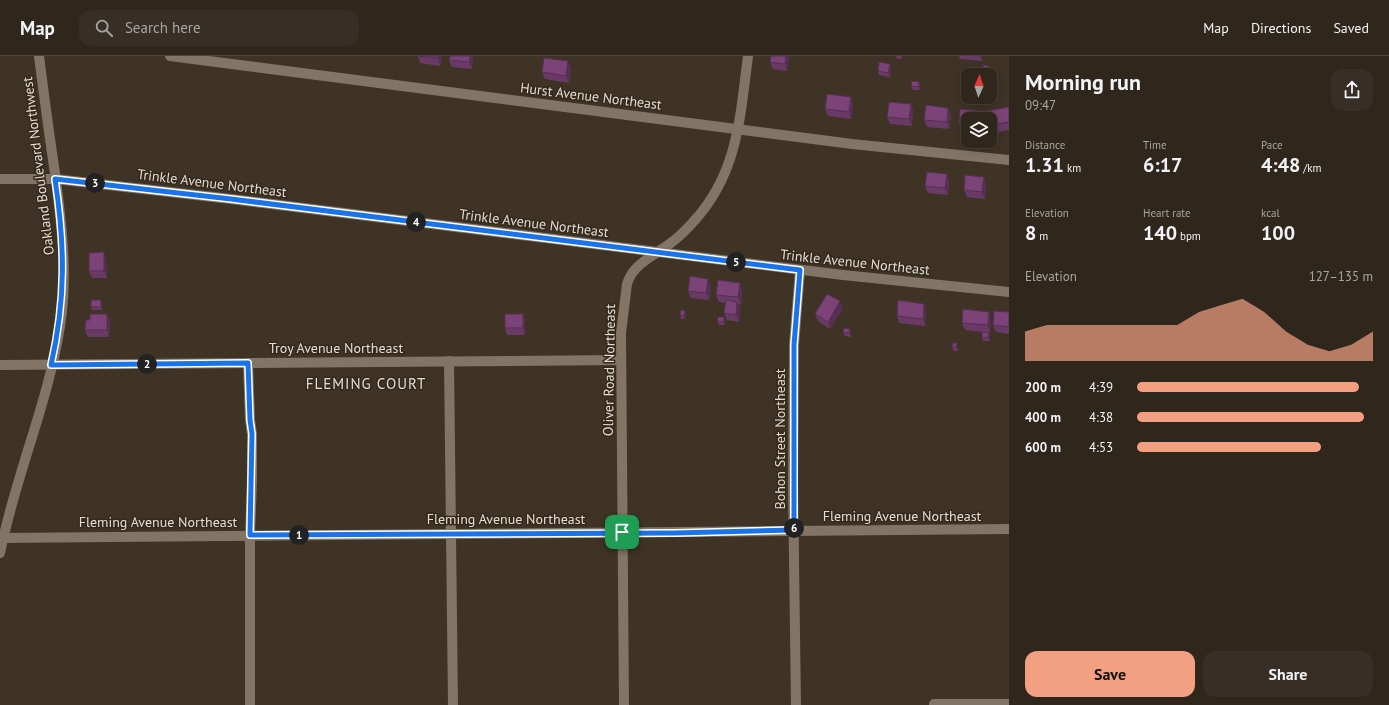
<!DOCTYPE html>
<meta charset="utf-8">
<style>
body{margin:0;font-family:"PT Sans",sans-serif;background:#372e25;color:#f1f3f6;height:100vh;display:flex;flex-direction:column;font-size:15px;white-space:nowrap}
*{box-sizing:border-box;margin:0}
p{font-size:13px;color:#a7a5a3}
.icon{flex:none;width:22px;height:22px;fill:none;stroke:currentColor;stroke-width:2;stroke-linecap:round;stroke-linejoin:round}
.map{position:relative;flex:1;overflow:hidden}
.panel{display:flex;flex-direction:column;background:#2f261c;width:380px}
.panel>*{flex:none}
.needle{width:26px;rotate:3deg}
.buttons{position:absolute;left:961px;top:12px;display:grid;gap:8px}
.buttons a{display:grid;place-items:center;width:36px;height:36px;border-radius:8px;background:#2f261c;box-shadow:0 2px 10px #0003,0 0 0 1px #4a433b;font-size:20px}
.pin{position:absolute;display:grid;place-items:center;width:34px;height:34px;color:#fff;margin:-17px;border-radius:8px;box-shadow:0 2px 6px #0006}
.km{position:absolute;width:20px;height:20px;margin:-10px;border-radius:50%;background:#222;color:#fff;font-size:11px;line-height:20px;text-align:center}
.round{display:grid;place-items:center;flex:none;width:42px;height:42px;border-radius:12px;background:#372e25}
.headline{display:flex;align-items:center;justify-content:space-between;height:68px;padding:0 16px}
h1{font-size:22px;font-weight:700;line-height:30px}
.metrics{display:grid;grid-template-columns:repeat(3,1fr);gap:6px;height:68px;padding:4px 16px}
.metrics div{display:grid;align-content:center}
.metrics b{font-size:20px;font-weight:700}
.metrics small{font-size:11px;font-weight:400}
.metrics p{font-size:11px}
.chart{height:112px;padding:8px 16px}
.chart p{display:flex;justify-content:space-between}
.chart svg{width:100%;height:72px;margin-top:4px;fill:#f39f82;opacity:.7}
.cta{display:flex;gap:8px;margin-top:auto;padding:8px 16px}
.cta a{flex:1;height:46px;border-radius:12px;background:#f39f82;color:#111;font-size:16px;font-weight:700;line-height:46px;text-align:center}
.cta a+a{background:#372e25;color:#f1f3f6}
ul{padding:0 16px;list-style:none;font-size:13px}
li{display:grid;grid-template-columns:64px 48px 1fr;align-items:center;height:30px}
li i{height:10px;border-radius:5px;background:#f39f82}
header{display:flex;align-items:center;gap:24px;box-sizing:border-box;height:56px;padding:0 20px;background:#2f261c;border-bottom:1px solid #4a433b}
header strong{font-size:19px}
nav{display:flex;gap:22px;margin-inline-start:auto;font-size:14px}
.search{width:280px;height:36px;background:#372e25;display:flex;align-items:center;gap:10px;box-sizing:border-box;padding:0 14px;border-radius:12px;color:#a7a5a3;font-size:15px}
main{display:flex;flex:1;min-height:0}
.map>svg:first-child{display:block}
</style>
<header>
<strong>Map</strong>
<div class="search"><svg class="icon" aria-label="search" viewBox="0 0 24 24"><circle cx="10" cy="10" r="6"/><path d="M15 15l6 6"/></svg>Search here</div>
<nav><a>Map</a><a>Directions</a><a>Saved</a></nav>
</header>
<main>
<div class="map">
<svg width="1009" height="649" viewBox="0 0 1009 649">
<rect width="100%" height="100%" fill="#3f3325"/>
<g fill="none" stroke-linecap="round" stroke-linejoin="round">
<g stroke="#827565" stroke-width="10">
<path d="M170 0 852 88 1009 104"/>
<path d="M0 123H55L231 143 843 219 1009 236"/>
<path d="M449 305 453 649"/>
<path d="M248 307 250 364 252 378V425L250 479V649"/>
<path d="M0 309 621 304"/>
<path d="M0 482 1009 473"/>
<path d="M934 648H1009"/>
<path d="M624 649 621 277 627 228C633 207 656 199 672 186 680 180 688 172 694 165 738 117 740 61 748 0"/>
<path d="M796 649 793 429 794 289 800 214"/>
</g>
<path stroke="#827565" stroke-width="10" d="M0 497C16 416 52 339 62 256 67 210 61 163 55 117 49 78 44 39 39 0"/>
</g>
<g fill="#6a3a66">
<path d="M418 0H442L440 10 420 7Z"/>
<path d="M450 0H473L472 13 452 11 449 4Z"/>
<path d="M789 0 787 15 773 13 770 6Z"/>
<path d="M896 0H902L901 3H897Z"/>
<path d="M959 0H982V5L960 3Z"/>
<path d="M890 8 891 11 890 21 879 19 878 15Z"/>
<path d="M989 10 990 13V19H983V17Z"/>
<path d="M571 12 569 27 545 23 542 16Z"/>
<path d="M920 29V34H913L911 30Z"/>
<path d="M851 41 853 49 851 63 828 60 825 53Z"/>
<path d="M911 48 913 55 912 70 890 68 887 61Z"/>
<path d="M1009 51V74L992 77 990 70V63Z"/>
<path d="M948 52 951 59 949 73 927 71 924 64Z"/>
<path d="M960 53 982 55 984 63H968V75H961L959 67Z"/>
<path d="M947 118 949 125 948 139 928 137 925 130Z"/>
<path d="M986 128 985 143 967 141 964 134Z"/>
<path d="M106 204 107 222H92L89 215Z"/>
<path d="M740 227 742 234 741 249 738 248 740 253 739 266 727 264 724 257 725 247 719 246 716 239Z"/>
<path d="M711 230 709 244 691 242 688 235Z"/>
<path d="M102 248V254H92L91 251Z"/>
<path d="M843 252 830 273 818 265 815 258Z"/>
<path d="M685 255 686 258 685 263H681L680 259Z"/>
<path d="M926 255 925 270 899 267 897 260Z"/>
<path d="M989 256 991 263 990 277 984 276 990 280V285H983L982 281V276L965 274 962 267Z"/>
<path d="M1009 256V278L996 276 993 269Z"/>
<path d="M107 258 110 266 109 281H88L85 274 90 264Z"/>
<path d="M523 258 525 265V279H507L505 272Z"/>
<path d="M724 261 725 265V269H719L717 265Z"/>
<path d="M850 273 851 276V281L845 280 843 276Z"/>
<path d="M952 291H958V295H954Z"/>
</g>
<g fill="#562f53">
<path d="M438 0H442L440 10 438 2Z"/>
<path d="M470 0H473L472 13 469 6Z"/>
<path d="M786 0H789L787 15 785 8Z"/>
<path d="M980 0H982V5Z"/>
<path d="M568 5 571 12 569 27 566 20Z"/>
<path d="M890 8 891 11 890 21 888 17Z"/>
<path d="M989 10 990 13V19H989L988 18Z"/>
<path d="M919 26 920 29V34L919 31Z"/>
<path d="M851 41 853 49 851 63 849 56Z"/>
<path d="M911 48 913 55 912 70 909 63Z"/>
<path d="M948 52 951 59 949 73 947 66Z"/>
<path d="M982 55 984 62V63H981Z"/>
<path d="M947 118 949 125 948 139 945 132Z"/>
<path d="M984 121 986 128 985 143 982 136Z"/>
<path d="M104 196 106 204 107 222 104 215Z"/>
<path d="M708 223 711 230 709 244 706 237Z"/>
<path d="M740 227 742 234 741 249 738 241Z"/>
<path d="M101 244 102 248V254L101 251Z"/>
<path d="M840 245 843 252 830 273 828 266Z"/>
<path d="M737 246 740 253 739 266 736 259Z"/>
<path d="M924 248 926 255 925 270 923 263Z"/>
<path d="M685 255 686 258 685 263 684 260Z"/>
<path d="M989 256 991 263 990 277 988 269Z"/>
<path d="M107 258 110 266 109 281 107 274Z"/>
<path d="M523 258 525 265V279L523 272Z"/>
<path d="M724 261 725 265V269L723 266Z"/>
<path d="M850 273 851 276V281L849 277Z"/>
<path d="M989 277 990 280V285L988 282Z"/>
<path d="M957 287 958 291V295L956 291Z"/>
</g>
<g fill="#7b4377" stroke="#562f53">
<path d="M419 0H438V2Z"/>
<path d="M450 0H470L469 6 449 4Z"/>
<path d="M771 0H786L785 8 770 6Z"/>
<path d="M544 2 568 5 566 20 542 16Z"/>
<path d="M879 6 890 8 888 17 878 15Z"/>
<path d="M983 9 989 10 988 18 983 17Z"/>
<path d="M912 25 919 26V31L911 30Z"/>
<path d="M827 38 851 41 849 56 825 53Z"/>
<path d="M889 46 911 48 909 63 887 61Z"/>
<path d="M926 49 948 52 947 66 924 64Z"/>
<path d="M1009 51V66L990 69V63H989L987 55Z"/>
<path d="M960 53 982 55 981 63H968V68L959 67Z"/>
<path d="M927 116 947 118 945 132 925 130Z"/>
<path d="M965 119 984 121 982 136 964 134Z"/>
<path d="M104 196V215H89V197Z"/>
<path d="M690 220 708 223 706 237 688 235Z"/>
<path d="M718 224 740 227 738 241 716 239Z"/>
<path d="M827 238 840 245 828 266 815 258Z"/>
<rect x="91" y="244" width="10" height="7"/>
<path d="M726 244 737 246 736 259 724 257Z"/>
<path d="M898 244 924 248 923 263 897 260Z"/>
<path d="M963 253 989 256 988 269 962 267Z"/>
<path d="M681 254 685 255 684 260 680 259Z"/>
<path d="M994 255 1009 256V271L993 269Z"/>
<path d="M90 258H107V274H85L86 264H90Z"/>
<rect x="505" y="258" width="18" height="14"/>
<path d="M718 261H724L723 266 717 265Z"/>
<path d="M844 272 850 273 849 277 843 276Z"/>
<path d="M982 276 989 277 988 282 982 281Z"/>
<path d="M953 287H957L956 291H952Z"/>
</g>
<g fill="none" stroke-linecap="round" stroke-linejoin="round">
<g stroke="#fff" stroke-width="8">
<path id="route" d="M55 123 231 143 800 214 794 289V474L675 477 250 479 252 378 250 364 248 307 51 309C66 243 65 189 55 123Z"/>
</g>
<use href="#route" stroke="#1a73e8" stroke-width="5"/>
</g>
<g text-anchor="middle" stroke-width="3" stroke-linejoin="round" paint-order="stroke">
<g font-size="14" fill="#e4ddd4" stroke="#34291b">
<text transform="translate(591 40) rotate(7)" y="5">Hurst Avenue Northeast</text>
<text transform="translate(38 110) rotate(-97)" y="5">Oakland Boulevard Northwest</text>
<text transform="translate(212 127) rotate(7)" y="5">Trinkle Avenue Northeast</text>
<text transform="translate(534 167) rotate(7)" y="5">Trinkle Avenue Northeast</text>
<text transform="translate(855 206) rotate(6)" y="5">Trinkle Avenue Northeast</text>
<text x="336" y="297">Troy Avenue Northeast</text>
<text transform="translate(609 314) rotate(-89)" y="5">Oliver Road Northeast</text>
<text transform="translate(780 383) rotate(-90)" y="5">Bohon Street Northeast</text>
<text x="902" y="465">Fleming Avenue Northeast</text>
<text x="506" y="468">Fleming Avenue Northeast</text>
<text x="158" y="471">Fleming Avenue Northeast</text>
</g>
<g font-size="15" letter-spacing="1" fill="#e4ddd4" stroke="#34291b">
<text x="366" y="333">FLEMING COURT</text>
</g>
</g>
</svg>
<div class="buttons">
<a><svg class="needle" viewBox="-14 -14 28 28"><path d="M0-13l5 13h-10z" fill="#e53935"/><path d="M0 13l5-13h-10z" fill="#a7a5a3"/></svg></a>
<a><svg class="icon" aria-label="layers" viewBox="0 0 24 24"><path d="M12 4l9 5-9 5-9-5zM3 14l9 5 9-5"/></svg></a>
</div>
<div class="pin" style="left:622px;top:476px;background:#1e9e55"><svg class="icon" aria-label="arrive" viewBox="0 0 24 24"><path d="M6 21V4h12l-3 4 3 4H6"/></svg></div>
<b class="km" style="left:299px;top:479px">1</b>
<b class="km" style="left:147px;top:308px">2</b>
<b class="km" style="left:95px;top:127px">3</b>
<b class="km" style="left:416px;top:166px">4</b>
<b class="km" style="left:736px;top:206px">5</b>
<b class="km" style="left:794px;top:472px">6</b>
</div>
<section class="panel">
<div class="headline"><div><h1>Morning run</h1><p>09:47</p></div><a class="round"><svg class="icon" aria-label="share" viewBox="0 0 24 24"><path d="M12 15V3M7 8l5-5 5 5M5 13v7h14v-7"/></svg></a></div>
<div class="metrics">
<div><p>Distance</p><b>1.31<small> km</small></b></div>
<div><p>Time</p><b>6:17</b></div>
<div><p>Pace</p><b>4:48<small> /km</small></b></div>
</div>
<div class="metrics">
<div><p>Elevation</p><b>8<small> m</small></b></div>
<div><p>Heart rate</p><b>140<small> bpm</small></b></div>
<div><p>kcal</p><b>100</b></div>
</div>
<div class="chart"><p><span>Elevation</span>127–135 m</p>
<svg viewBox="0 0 160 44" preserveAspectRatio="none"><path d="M0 44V26L10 22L20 22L30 22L40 22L50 22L60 22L70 22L80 14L90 10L100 6L110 14L120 26L130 34L140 38L150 34L160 26V44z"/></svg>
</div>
<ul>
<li><b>200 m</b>4:39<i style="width:94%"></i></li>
<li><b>400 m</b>4:38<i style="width:96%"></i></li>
<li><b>600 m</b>4:53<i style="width:78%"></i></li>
</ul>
<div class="cta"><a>Save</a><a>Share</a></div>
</section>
</main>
